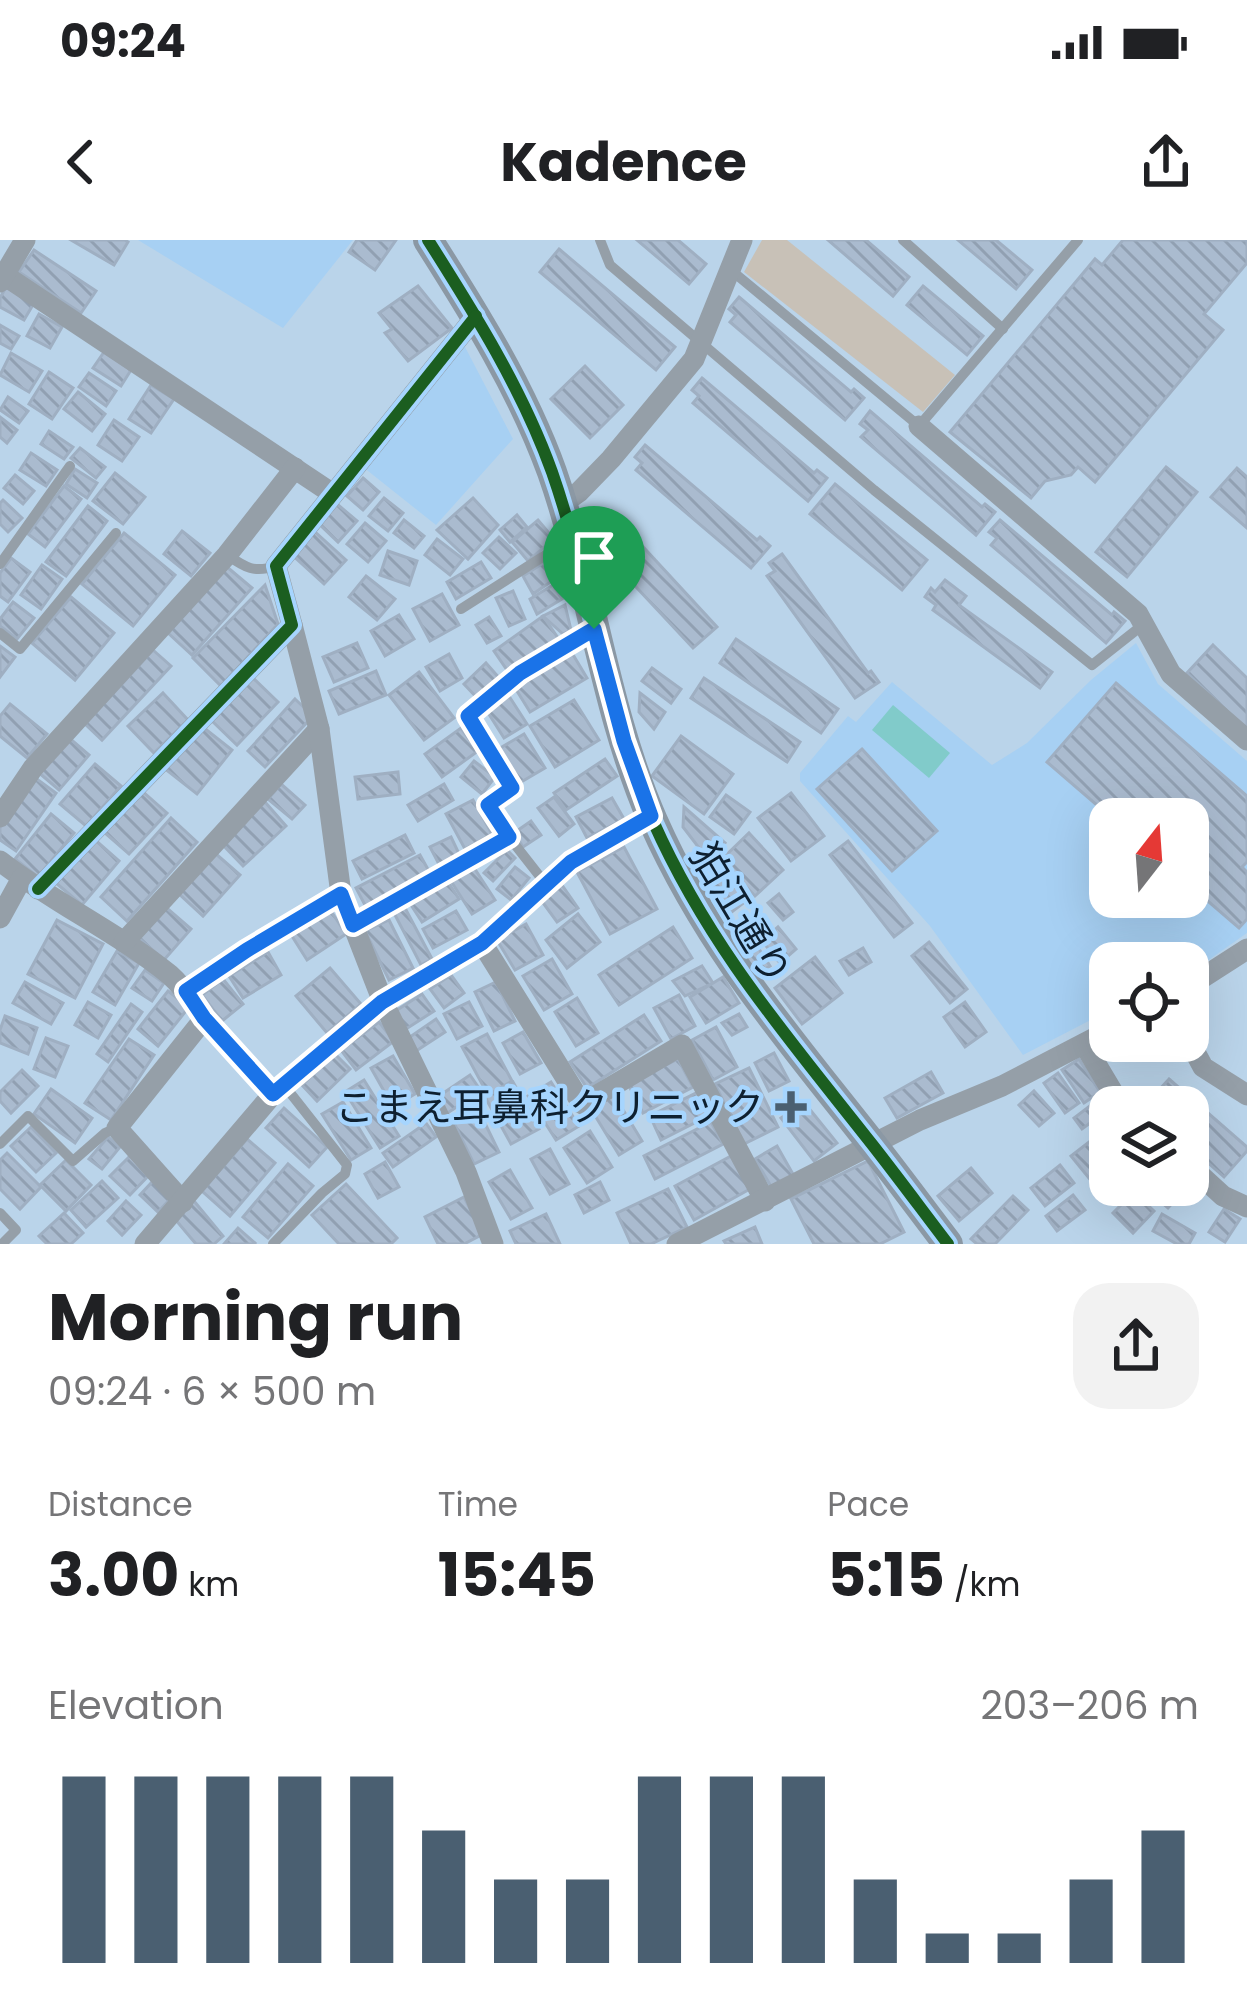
<!DOCTYPE html>
<meta charset="utf-8">
<style>
body{margin:0;font-family:Poppins,"Noto Sans JP",sans-serif;background:#f2f2f2;color:#202124;height:100vh;display:flex;flex-direction:column;font-size:45px;white-space:nowrap}
*{box-sizing:border-box;margin:0}
p{font-size:39px;color:#757577}
.icon{flex:none;width:66px;height:66px;fill:none;stroke:currentColor;stroke-width:2;stroke-linecap:round;stroke-linejoin:round}
.map{position:relative;height:1004px;overflow:hidden}
.sheet{display:flex;flex-direction:column;background:#fff;flex:1}
.sheet>*{flex:none}
.needle{width:78px;rotate:17deg}
.buttons{position:absolute;left:1089px;top:558px;display:grid;gap:24px}
.buttons a{display:grid;place-items:center;width:120px;height:120px;border-radius:24px;background:#fff;box-shadow:0 12px 48px #0002;font-size:60px}
.pin{position:absolute;display:grid;place-items:center;width:102px;height:102px;color:#fff;margin:-123px -51px;border-radius:50% 50% 50% 0;rotate:-45deg;box-shadow:0 0 12px #0007}
.pin .icon{rotate:45deg}
.round{display:grid;place-items:center;flex:none;width:126px;height:126px;border-radius:36px;background:#f2f2f2}
.headline{display:flex;align-items:center;justify-content:space-between;height:204px;padding:0 48px}
h1{font-size:66px;font-weight:700;line-height:90px}
.figures{display:grid;grid-template-columns:repeat(3,1fr);gap:18px;height:204px;padding:12px 48px}
.figures div{display:grid;align-content:center}
.figures b{font-size:60px;font-weight:700}
.figures small{font-size:33px;font-weight:400}
.figures p{font-size:33px}
.chart{height:336px;padding:24px 48px}
.chart p{display:flex;justify-content:space-between}
.chart svg{width:100%;height:216px;margin-top:12px;stroke:#4a5f71;stroke-width:6}
.status{display:flex;justify-content:space-between;align-items:center;height:84px;padding:0 60px;background:#fff;direction:ltr}
.status svg{height:33px;fill:currentColor}
header{display:flex;justify-content:space-between;align-items:center;height:156px;padding:0 48px;background:#fff;font-size:54px;font-weight:700}
.map>svg:first-child{display:block}
</style>
<div class="status"><b>09:24</b><svg viewBox="0 0 49 12"><path d="M0 12V9h3v3zM5 12V6h3v6zM10 12V3h3v9zM15 12V0h3v12zM26 1h20v11H26zM47 4h2v5h-2z"/></svg></div>
<header><svg class="icon" aria-label="back" viewBox="0 0 24 24"><path d="M15 5l-7 7 7 7"/></svg>Kadence<svg class="icon" aria-label="share" viewBox="0 0 24 24"><path d="M12 15V3M7 8l5-5 5 5M5 13v7h14v-7"/></svg></header>
<div class="map">
<svg width="1247" height="1004" viewBox="0 0 1247 1004">
<defs>
<pattern id="building-back-hatch" width="6" height="6" patternUnits="userSpaceOnUse" patternTransform="scale(3)"><rect width="6" height="6" fill="#aabbcf"/><path d="M-1 5l2 2M0 0l6 6M5-1l2 2" fill="none" stroke="#91a0b2"/></pattern>
</defs>
<rect width="100%" height="100%" fill="#bad4ea"/>
<g fill="#a7d0f3" fill-rule="evenodd">
<path d="M138 0H353L283 88Z"/>
<path d="M464 105 513 199 436 285 363 227Z"/>
<path d="M1136 403 1158 444 1247 521V693L1210 719 1188 730V723H1110V770L1023 815 930 686 800 541V533L848 476 856 482 892 442 992 525 1027 503 1091 440ZM1110 579H1188V657H1110Z"/>
</g>
<path fill="#c8c1b7" d="M762 0H787L955 135 923 172 744 32Z"/>
<path fill="#81cbca" d="M893 465 950 513 929 538 872 490Z"/>
<g fill="url(#building-back-hatch)" stroke="#9fafc2" stroke-width="3">
<path d="M71 0H125L128 2 114 25Z"/>
<path d="M357 0H396L375 30 349 12Z"/>
<path d="M637 0H678L706 24 689 44Z"/>
<path d="M828 0H866L909 37 893 56Z"/>
<path d="M958 0H996L1032 30 1016 49Z"/>
<path d="M1123 0H1247V23L1204 74 1223 90 1095 242 1078 227 1071 235 1045 241 1031 258 950 192 1095 19 1102 25Z"/>
<path d="M559 9 675 107 656 130 540 32Z"/>
<path d="M34 10 96 51 81 73 19 32Z"/>
<path d="M418 46 452 88 408 121 385 93 392 89 379 73Z"/>
<path d="M923 46 983 96 967 115 907 65Z"/>
<path d="M6 47 34 63 24 80 0 67V58Z"/>
<path d="M739 57 851 152 854 149 864 158 845 180 730 82 736 75 729 69Z"/>
<path d="M39 74 62 87 50 108 27 96Z"/>
<path d="M0 85 19 96 11 109 0 103Z"/>
<path d="M104 112 131 130 121 146 93 128Z"/>
<path d="M11 113 42 131 29 152 0 135Z"/>
<path d="M585 126 623 165 590 198 551 159Z"/>
<path d="M49 132 73 148 52 179 29 164Z"/>
<path d="M89 133 116 151 106 166 79 147Z"/>
<path d="M702 138 814 233 817 230 827 238 808 261 693 163 699 156 692 150Z"/>
<path d="M151 145 174 159 151 193 129 179Z"/>
<path d="M78 152 105 174 92 191 64 169Z"/>
<path d="M8 157 28 171 19 183 0 170Z"/>
<path d="M870 171 982 267 985 264 995 272 976 295 861 197 868 190 860 184Z"/>
<path d="M0 177 17 190 7 203 0 197Z"/>
<path d="M114 180 139 197 122 221 98 205Z"/>
<path d="M49 191 73 207 64 219 41 204Z"/>
<path d="M645 205 757 300 760 297 770 306 751 328 636 230 642 223 635 217Z"/>
<path d="M80 208 105 227 96 238 71 218Z"/>
<path d="M31 213 57 230 46 246 20 230Z"/>
<path d="M1166 227 1197 252 1127 337 1096 312Z"/>
<path d="M1237 228 1247 237V288L1211 257Z"/>
<path d="M75 229 97 243 87 258 66 244Z"/>
<path d="M115 233 145 257 123 284 93 261Z"/>
<path d="M15 235 34 251 23 264 4 248Z"/>
<path d="M363 238 379 252 363 270 347 256Z"/>
<path d="M835 244 927 320 902 350 810 274Z"/>
<path d="M64 246 81 259 45 307 28 294Z"/>
<path d="M384 258 403 273 388 291 369 276Z"/>
<path d="M473 258 498 285 468 319 437 290Z"/>
<path d="M3 260 22 278 8 292 0 284V263Z"/>
<path d="M337 264 357 281 338 302 319 284Z"/>
<path d="M88 266 107 281 66 336 46 322Z"/>
<path d="M517 275 527 287 510 302 500 290Z"/>
<path d="M404 280 424 296 414 308 394 293Z"/>
<path d="M538 280 554 299 528 321 512 302Z"/>
<path d="M1000 280 1112 375 1114 372 1125 381 1106 403 991 305 997 298 989 292Z"/>
<path d="M365 283 386 301 368 322 347 304Z"/>
<path d="M313 290 346 320 324 344 291 314Z"/>
<path d="M182 291 210 313 191 336 164 314Z"/>
<path d="M124 293 175 335 133 386 82 344Z"/>
<path d="M499 297 516 313 500 329 483 313Z"/>
<path d="M634 297 717 387 693 408 610 319Z"/>
<path d="M437 299 463 319 450 335 425 315Z"/>
<path d="M388 311 417 321 409 345 380 335Z"/>
<path d="M782 314 868 433 871 431 879 442 855 458 767 336 775 331 769 323Z"/>
<path d="M11 318 30 332 8 362 0 356V333Z"/>
<path d="M548 320 559 336 533 354 523 336Z"/>
<path d="M481 322 491 338 456 359 447 342Z"/>
<path d="M42 325 62 339 41 369 21 355Z"/>
<path d="M227 327 252 348 192 415 168 393Z"/>
<path d="M366 336 395 359 377 380 349 357Z"/>
<path d="M945 340 966 356 959 365 1052 432 1040 448 933 370 936 365 925 357 931 348 935 352Z"/>
<path d="M265 345 278 384 221 446 193 418Z"/>
<path d="M553 345 562 359 537 374 530 359Z"/>
<path d="M513 351 525 379 509 386 496 358Z"/>
<path d="M442 354 459 385 430 401 413 369Z"/>
<path d="M71 357 114 393 75 440 32 403Z"/>
<path d="M13 362 34 378 17 399 0 386V379Z"/>
<path d="M565 365 571 390 563 394 543 376Z"/>
<path d="M399 375 414 399 385 416 371 391Z"/>
<path d="M543 376 558 398 509 433 494 411Z"/>
<path d="M489 377 501 396 487 403 476 385Z"/>
<path d="M736 399 838 469 821 493 720 423Z"/>
<path d="M357 403 368 428 334 442 323 417Z"/>
<path d="M1213 405 1247 438V486L1245 488 1187 433Z"/>
<path d="M0 406 15 417 0 437Z"/>
<path d="M569 408 587 438 530 472 512 443Z"/>
<path d="M153 410 171 426 102 500 85 484Z"/>
<path d="M449 414 462 438 440 451 426 427Z"/>
<path d="M486 423 500 439 478 459 464 444Z"/>
<path d="M652 428 681 449 671 463 642 441Z"/>
<path d="M376 431 386 455 339 474 329 451Z"/>
<path d="M419 432 454 478 424 500 389 455Z"/>
<path d="M251 436 278 462 237 505 210 479Z"/>
<path d="M704 438 800 502 787 522 691 458Z"/>
<path d="M1116 443 1247 556V622L1242 627 1247 632V679L1239 688 1188 644V579H1113L1047 522Z"/>
<path d="M163 453 188 480 154 513 128 486Z"/>
<path d="M507 453 527 484 504 498 485 468Z"/>
<path d="M640 453 665 472 654 489 639 472Z"/>
<path d="M295 459 313 476 265 527 248 511Z"/>
<path d="M574 460 599 500 555 527 530 486Z"/>
<path d="M10 464 47 494 27 518 0 496V476Z"/>
<path d="M199 484 232 510 197 554 164 528Z"/>
<path d="M461 488 478 511 442 537 425 514Z"/>
<path d="M524 494 545 528 516 545 495 511Z"/>
<path d="M681 496 733 534 704 574 652 536Z"/>
<path d="M68 497 89 515 59 550 38 532Z"/>
<path d="M862 509 937 591 892 631 817 549Z"/>
<path d="M605 519 617 536 566 570 554 553Z"/>
<path d="M474 521 495 537 482 554 461 537Z"/>
<path d="M95 524 121 546 86 586 60 564Z"/>
<path d="M398 532 400 554 358 559 355 537Z"/>
<path d="M34 537 56 553 16 611 0 600V586Z"/>
<path d="M281 544 305 565 292 579 268 559Z"/>
<path d="M444 544 453 560 418 581 408 565Z"/>
<path d="M141 550 167 573 129 614 104 592Z"/>
<path d="M791 553 824 596 791 621 758 578Z"/>
<path d="M726 555 750 572 734 594 710 577Z"/>
<path d="M554 557 574 584 559 596 538 568Z"/>
<path d="M612 558 624 579 587 598 576 577Z"/>
<path d="M473 560 492 594 465 609 446 574Z"/>
<path d="M265 562 286 586 243 626 221 603Z"/>
<path d="M684 567 725 603 709 621 683 587Z"/>
<path d="M51 574 74 593 38 637 15 619Z"/>
<path d="M171 578 197 602 127 681 101 657Z"/>
<path d="M531 581 541 595 523 607 514 593Z"/>
<path d="M749 593 783 630 755 656 721 620Z"/>
<path d="M405 595 414 613 362 639 353 621Z"/>
<path d="M451 597 462 620 442 630 430 607Z"/>
<path d="M94 599 119 621 82 665 56 643Z"/>
<path d="M848 601 912 683 894 697 830 615Z"/>
<path d="M624 607 657 669 610 694 577 632Z"/>
<path d="M507 610 515 618 493 641 484 633Z"/>
<path d="M216 614 240 635 203 676 179 654Z"/>
<path d="M420 615 430 633 366 667 356 648Z"/>
<path d="M471 623 495 660 472 674 449 638Z"/>
<path d="M515 627 529 638 511 660 497 649Z"/>
<path d="M721 631 750 658 729 674 710 644Z"/>
<path d="M448 642 459 659 422 682 411 665Z"/>
<path d="M562 645 578 668 557 682 541 660Z"/>
<path d="M779 654 793 672 783 680 768 663Z"/>
<path d="M162 664 191 689 164 720 135 695Z"/>
<path d="M329 668 346 694 307 720 290 693Z"/>
<path d="M405 668 432 719 421 725 394 673Z"/>
<path d="M456 671 467 690 433 708 423 689Z"/>
<path d="M578 674 600 702 567 728 546 700Z"/>
<path d="M57 680 103 704 75 758 28 734Z"/>
<path d="M389 680 413 728 389 740 365 691Z"/>
<path d="M526 684 543 715 515 730 497 700Z"/>
<path d="M743 684 770 726 755 735 728 694Z"/>
<path d="M673 687 692 718 619 765 599 735Z"/>
<path d="M778 687 796 709 780 723 762 701Z"/>
<path d="M929 702 967 749 950 763 912 716Z"/>
<path d="M863 708 871 722 849 735 840 721Z"/>
<path d="M117 711 139 723 115 765 93 752Z"/>
<path d="M268 712 281 735 243 758 229 736Z"/>
<path d="M815 717 842 753 802 784 775 748Z"/>
<path d="M552 719 572 754 544 770 523 736Z"/>
<path d="M702 726 713 743 685 756 673 741Z"/>
<path d="M330 728 361 764 327 793 296 756Z"/>
<path d="M145 730 164 743 152 761 132 748Z"/>
<path d="M451 735 464 753 444 768 430 749Z"/>
<path d="M723 737 739 763 706 783 690 757Z"/>
<path d="M223 739 243 764 222 781 202 755Z"/>
<path d="M25 742 63 763 51 784 13 763Z"/>
<path d="M496 742 515 781 494 791 475 752Z"/>
<path d="M168 751 189 767 158 806 138 789Z"/>
<path d="M422 754 434 771 406 789 394 772Z"/>
<path d="M679 755 695 786 671 799 654 768Z"/>
<path d="M577 758 598 793 576 806 555 772Z"/>
<path d="M88 762 111 775 98 798 75 785Z"/>
<path d="M469 762 482 786 457 799 444 774Z"/>
<path d="M965 762 986 792 965 807 944 777Z"/>
<path d="M131 764 142 772 108 822 97 814Z"/>
<path d="M739 774 747 787 732 795 722 783Z"/>
<path d="M644 775 661 801 587 848 570 822Z"/>
<path d="M5 776 37 788 28 814 0 803V790Z"/>
<path d="M436 779 445 792 413 813 404 801Z"/>
<path d="M379 782 394 801 356 830 341 810Z"/>
<path d="M716 787 737 827 713 840 692 800Z"/>
<path d="M523 792 541 823 520 834 503 803Z"/>
<path d="M487 794 512 841 488 855 462 807Z"/>
<path d="M46 798 68 806 55 837 34 829Z"/>
<path d="M129 799 154 815 111 880 85 863Z"/>
<path d="M774 813 789 841 769 851 755 823Z"/>
<path d="M335 814 350 829 317 861 302 845Z"/>
<path d="M393 816 415 854 393 867 371 828Z"/>
<path d="M678 819 693 847 643 873 628 844Z"/>
<path d="M1079 819 1100 852 1084 863 1062 830Z"/>
<path d="M749 828 778 887 744 904 715 844Z"/>
<path d="M22 830 38 846 11 873 0 861V852Z"/>
<path d="M931 832 943 853 897 878 885 858Z"/>
<path d="M1058 833 1079 863 1065 873 1044 843Z"/>
<path d="M470 835 481 851 446 874 436 858Z"/>
<path d="M1169 839 1247 907V911L1224 937 1188 905V867L1144 866Z"/>
<path d="M364 840 399 896 380 908 345 852Z"/>
<path d="M513 842 539 889 511 904 485 857Z"/>
<path d="M551 842 579 886 556 900 528 856Z"/>
<path d="M51 849 92 878 75 903 34 874Z"/>
<path d="M700 851 712 874 661 900 650 876Z"/>
<path d="M1034 851 1054 873 1039 886 1019 865Z"/>
<path d="M614 855 642 901 619 915 591 869Z"/>
<path d="M1099 859 1108 870 1082 889 1074 878Z"/>
<path d="M803 861 837 903 814 921 781 878Z"/>
<path d="M343 862 371 908 351 920 322 874Z"/>
<path d="M284 868 327 907 309 927 266 888Z"/>
<path d="M478 869 499 912 474 924 453 881Z"/>
<path d="M711 882 723 904 655 939 644 916Z"/>
<path d="M426 883 436 897 393 927 383 913Z"/>
<path d="M31 887 56 913 36 932 11 906Z"/>
<path d="M590 891 612 927 587 943 564 908Z"/>
<path d="M108 897 120 907 102 929 89 919Z"/>
<path d="M247 899 275 923 230 976 202 951Z"/>
<path d="M1089 902 1110 928V945H1123L1106 959 1071 916Z"/>
<path d="M777 906 794 936 772 948 755 919Z"/>
<path d="M550 909 569 944 550 954 531 919Z"/>
<path d="M7 913 41 947 20 969 0 949V920Z"/>
<path d="M130 916 150 934 130 955 110 936Z"/>
<path d="M731 916 750 949 694 980 675 946Z"/>
<path d="M66 920 91 945 66 971 40 945Z"/>
<path d="M868 921 904 992 880 1004H814L791 959Z"/>
<path d="M385 922 399 947 378 958 365 934Z"/>
<path d="M288 924 313 946 268 998 243 977Z"/>
<path d="M1060 925 1074 943 1045 966 1031 948Z"/>
<path d="M971 928 992 953 959 981 938 956Z"/>
<path d="M510 930 532 968 511 979 489 942Z"/>
<path d="M102 941 118 958 86 987 71 970Z"/>
<path d="M153 941 171 958 158 972 140 955Z"/>
<path d="M600 942 609 960 584 973 575 955Z"/>
<path d="M346 944 397 998 391 1004H339L312 975Z"/>
<path d="M1149 945H1186L1188 946 1168 968 1146 949Z"/>
<path d="M668 949 687 987 651 1004H631L617 973Z"/>
<path d="M1134 952 1154 971 1133 993 1113 973Z"/>
<path d="M1073 955 1085 970 1057 991 1046 976Z"/>
<path d="M1013 956 1028 970 995 1004H977L971 999Z"/>
<path d="M464 957 483 994 464 1004H438L425 977Z"/>
<path d="M126 961 141 975 122 995 108 981Z"/>
<path d="M194 961 223 996 214 1004H196L174 978Z"/>
<path d="M1224 969 1240 979 1225 1002 1209 992Z"/>
<path d="M64 973 83 993 71 1004H47L39 996Z"/>
<path d="M546 974 560 1004H516L510 991Z"/>
<path d="M1162 974 1195 993 1189 1004H1177L1153 991Z"/>
<path d="M755 987 762 1004H726L724 1001Z"/>
<path d="M238 988 255 1003 254 1004H224Z"/>
</g>
<g fill="none" stroke-linecap="round" stroke-linejoin="round">
<g stroke="#959fa8" stroke-width="10">
<path d="M600 0 610 25 874 250 1092 425 1144 384"/>
<path d="M903 0 1003 89"/>
<path d="M732 31 919 186 1078 0"/>
<path d="M227 315C246 328 254 333 276 326"/>
<path d="M0 324 70 226"/>
<path d="M461 369 569 300"/>
<path d="M0 393 20 409 116 293"/>
<path d="M545 643 509 597 488 564 511 548 468 476 520 433 591 391"/>
<path d="M353 684 509 597"/>
<path d="M0 904 28 876 73 921 105 893 116 888"/>
<path d="M0 973 16 990 2 1004"/>
<path d="M273 1004 322 953 345 934 347 925 284 845"/>
</g>
<g stroke="#959fa8" stroke-width="21">
<path d="M4 35 333 254"/>
<path d="M0 42 25 0"/>
<path d="M919 186 1138 374 1171 434 1247 500"/>
<path d="M562 264 579 252 611 219 694 119 742 0"/>
<path d="M0 577 33 528 227 315 295 228"/>
<path d="M0 621C54 663 117 692 170 735 185 748 192 763 204 779 225 805 251 829 273 854"/>
<path d="M38 649 292 385 276 326 476 76"/>
<path d="M341 654 383 762 466 932 493 1004"/>
<path d="M0 678 22 638"/>
<path d="M124 702 319 489"/>
<path d="M482 703 582 864 682 805 765 961"/>
<path d="M1188 747 1247 709"/>
<path d="M186 751 247 710 341 654 319 489 292 385"/>
<path d="M1188 799 1203 827 1247 855"/>
<path d="M1084 804 1118 861 1125 867"/>
<path d="M1188 924 1223 956 1247 967"/>
<path d="M183 962 117 888 204 779"/>
<path d="M145 1004 273 854 284 845 383 762 482 703 571 622 651 576"/>
<path d="M677 1004 920 880 1002 846 1110 790"/>
</g>
<path stroke="#8b98a4" stroke-width="30" d="M428 0C475 74 522 149 552 232 592 346 604 469 653 581 709 707 787 796 871 903 897 936 922 970 948 1004"/>
<g stroke="#a6d5fe" stroke-width="20">
<g id="cycleway">
<path d="M428 0C475 74 522 149 552 232 592 346 604 469 653 581 709 707 787 796 871 903 897 936 922 970 948 1004"/>
<path d="M38 649 292 385 276 326 476 76"/>
</g>
</g>
<use href="#cycleway" stroke="#1b5e20" stroke-width="12"/>
</g>
<g fill="none" stroke-linecap="round" stroke-linejoin="round">
<g stroke="#fff" stroke-width="24">
<path id="route" d="M594 389 624 501 651 576 571 622 482 703 382 762 273 854 204 778 186 751 247 710 341 654 353 685 509 597 488 565 512 548 468 476 520 433Z"/>
</g>
<use href="#route" stroke="#1a73e8" stroke-width="15"/>
</g>
<path fill="#4a5f71" stroke="#a6d5fe" stroke-width="4.5" d="M785 849h12v12h12v12h-12v12h-12v-12h-12v-12h12z"/>
<g text-anchor="middle" stroke-width="9" stroke-linejoin="round" paint-order="stroke">
<g font-size="39" fill="#0e2030" stroke="#a6d5fe">
<text transform="translate(741 674) rotate(59)" y="14">狛江通り</text>
</g>
<g font-size="39" fill="#0e2030" stroke="#a6d5fe" text-anchor="end">
<text x="764" y="881">こまえ耳鼻科クリニック</text>
</g>
</g>
</svg>
<div class="buttons">
<a><svg class="needle" viewBox="-14 -14 28 28"><path d="M0-13l5 13h-10z" fill="#e53935"/><path d="M0 13l5-13h-10z" fill="#757577"/></svg></a>
<a><svg class="icon" aria-label="locate" viewBox="0 0 24 24"><circle cx="12" cy="12" r="6"/><path d="M12 2v4M12 18v4M2 12h4M18 12h4"/></svg></a>
<a><svg class="icon" aria-label="layers" viewBox="0 0 24 24"><path d="M12 4l9 5-9 5-9-5zM3 14l9 5 9-5"/></svg></a>
</div>
<div class="pin" style="left:594px;top:389px;background:#1e9e55"><svg class="icon" aria-label="arrive" viewBox="0 0 24 24"><path d="M6 21V4h12l-3 4 3 4H6"/></svg></div>
</div>
<section class="sheet">
<div class="headline"><div><h1>Morning run</h1><p>09:24 · 6 × 500 m</p></div><a class="round"><svg class="icon" aria-label="share" viewBox="0 0 24 24"><path d="M12 15V3M7 8l5-5 5 5M5 13v7h14v-7"/></svg></a></div>
<div class="figures">
<div><p>Distance</p><b>3.00<small> km</small></b></div>
<div><p>Time</p><b>15:45</b></div>
<div><p>Pace</p><b>5:15<small> /km</small></b></div>
</div>
<div class="chart"><p><span>Elevation</span>203–206 m</p>
<svg viewBox="0 0 160 44" preserveAspectRatio="none"><path d="M5 44V6M15 44V6M25 44V6M35 44V6M45 44V6M55 44V17M65 44V27M75 44V27M85 44V6M95 44V6M105 44V6M115 44V27M125 44V38M135 44V38M145 44V27M155 44V17"/></svg>
</div>
</section>
